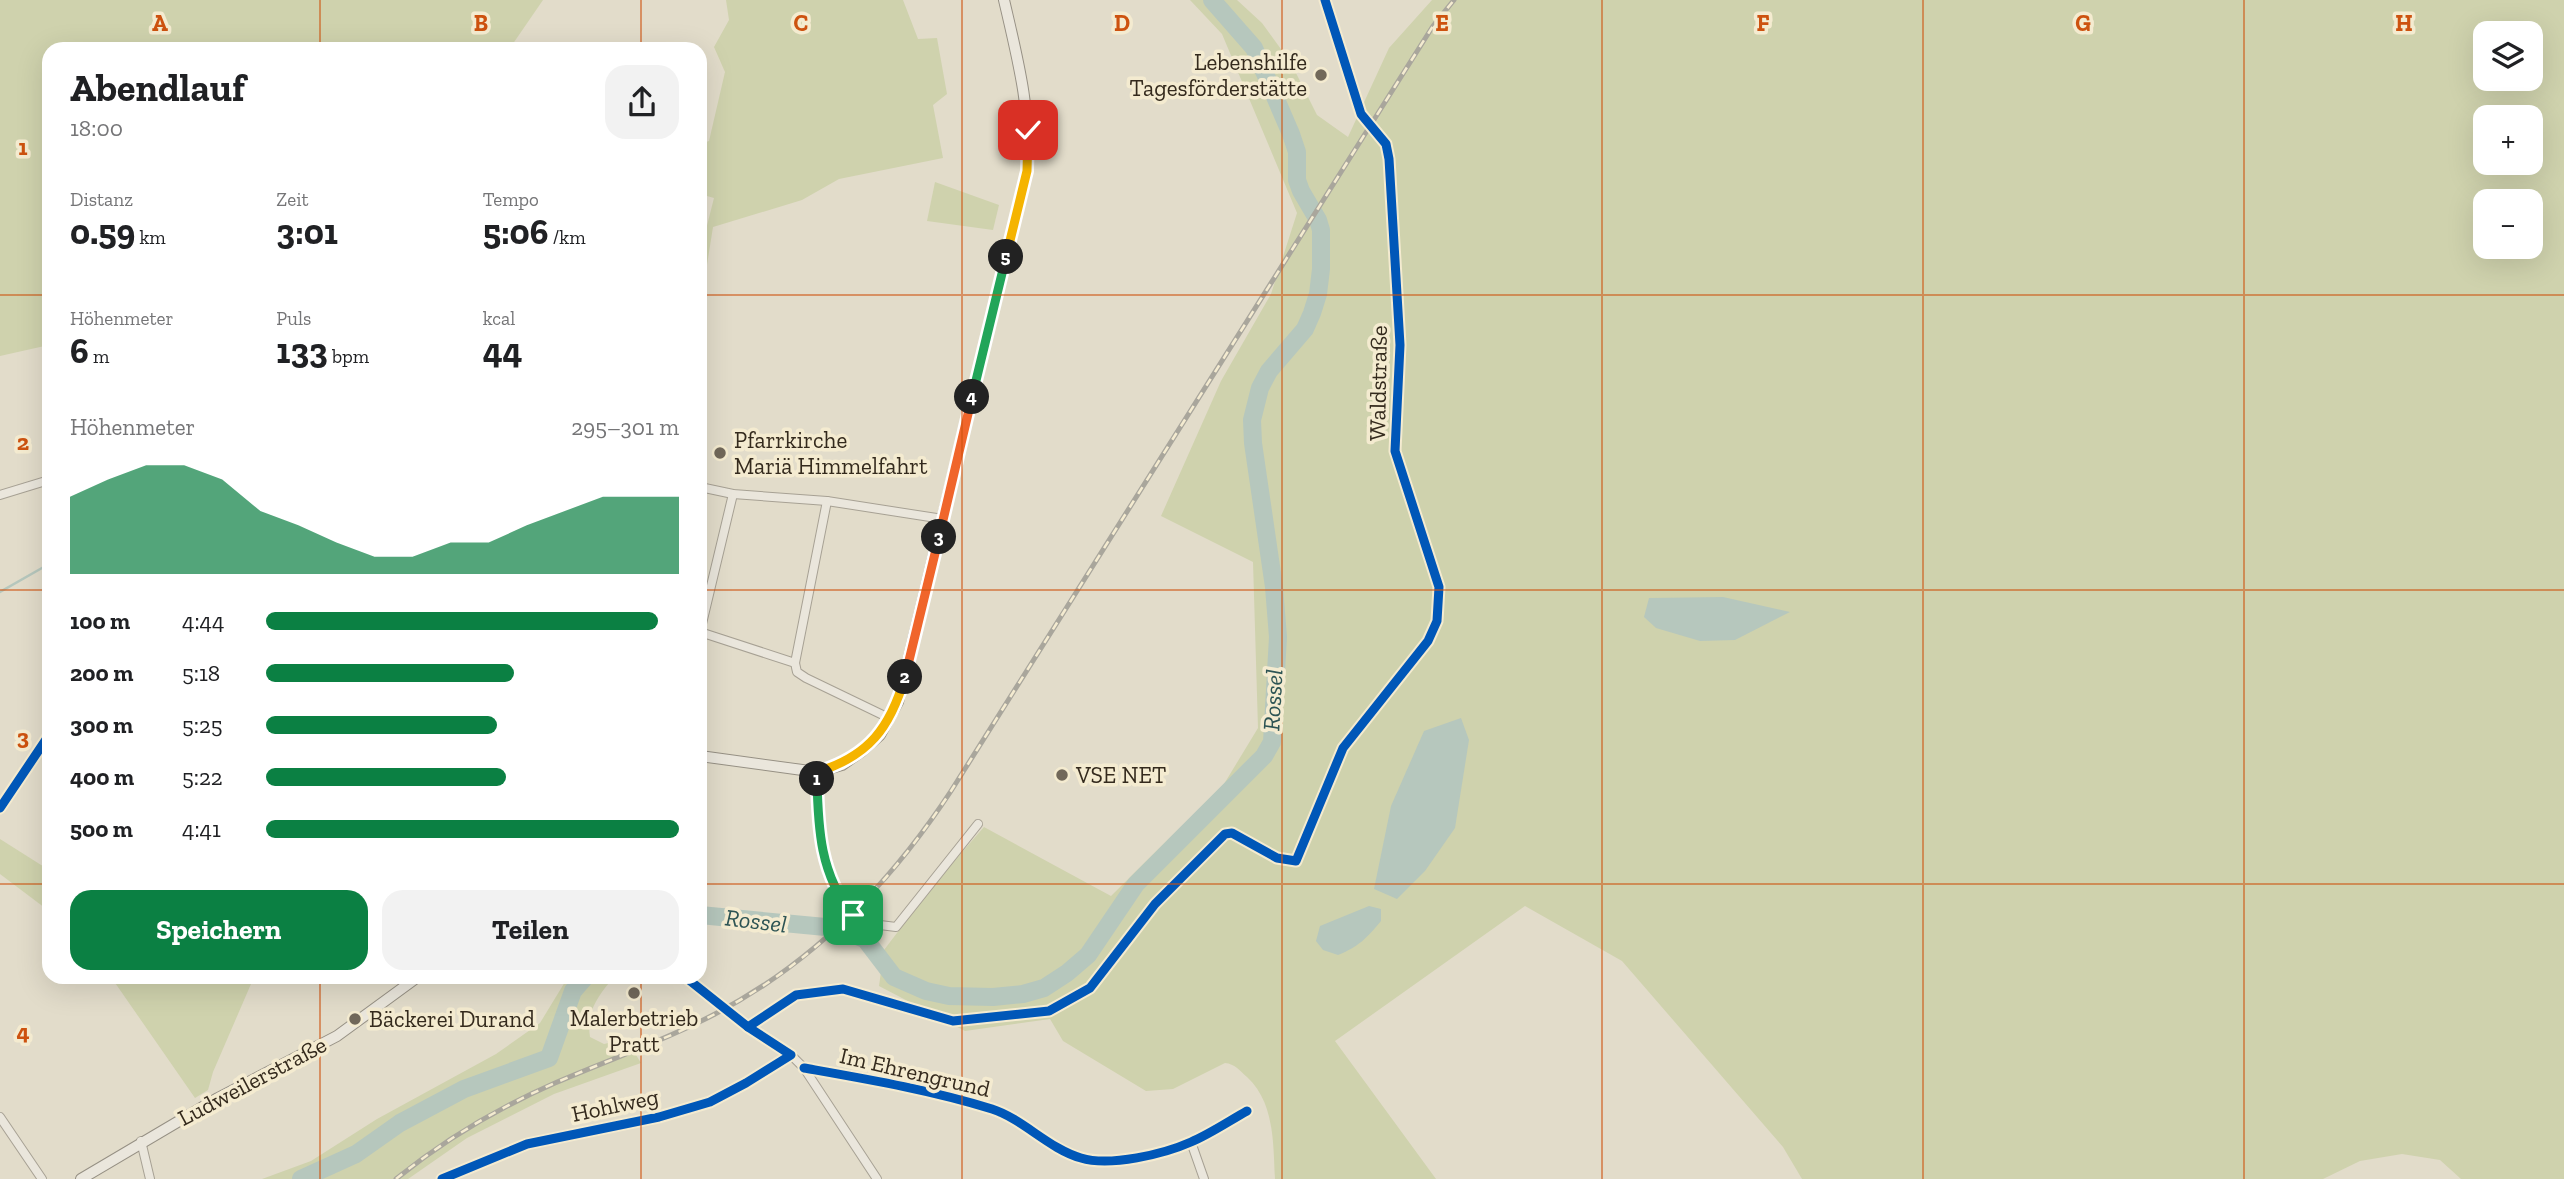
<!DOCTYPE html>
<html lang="de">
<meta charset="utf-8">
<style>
body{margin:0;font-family:"Zilla Slab",serif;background:#f2f2f2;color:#202124;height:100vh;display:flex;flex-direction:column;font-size:26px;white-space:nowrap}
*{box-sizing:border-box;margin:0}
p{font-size:23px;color:#757577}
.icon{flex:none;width:38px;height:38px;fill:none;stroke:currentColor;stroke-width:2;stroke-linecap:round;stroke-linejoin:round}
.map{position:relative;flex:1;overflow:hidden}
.side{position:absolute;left:42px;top:42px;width:665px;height:942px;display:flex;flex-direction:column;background:#fff;border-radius:21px;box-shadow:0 7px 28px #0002}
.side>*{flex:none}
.controls{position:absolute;left:2473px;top:21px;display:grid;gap:14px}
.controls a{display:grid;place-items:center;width:70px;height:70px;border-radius:14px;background:#fff;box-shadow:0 7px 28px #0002;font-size:35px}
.pin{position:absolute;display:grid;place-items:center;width:60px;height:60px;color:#fff;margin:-30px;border-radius:14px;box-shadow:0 4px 10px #0006}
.km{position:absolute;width:35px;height:35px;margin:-18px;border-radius:50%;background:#222;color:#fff;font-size:19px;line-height:35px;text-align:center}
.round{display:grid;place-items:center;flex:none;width:74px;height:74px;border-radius:21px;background:#f2f2f2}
.headline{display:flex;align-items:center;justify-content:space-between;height:119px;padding:0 28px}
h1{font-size:38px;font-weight:700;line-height:52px}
.stats{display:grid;grid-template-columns:repeat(3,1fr);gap:10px;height:119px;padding:7px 28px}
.stats div{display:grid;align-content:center}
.stats b{font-size:35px;font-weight:700}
.stats small{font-size:19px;font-weight:400}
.stats p{font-size:19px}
.chart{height:196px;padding:14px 28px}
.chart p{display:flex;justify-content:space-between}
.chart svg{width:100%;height:126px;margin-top:7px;fill:#0b8043;opacity:.7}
.cta{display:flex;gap:14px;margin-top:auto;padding:14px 28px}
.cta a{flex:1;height:80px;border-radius:21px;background:#0b8043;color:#fff;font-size:28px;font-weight:700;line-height:80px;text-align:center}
.cta a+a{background:#f2f2f2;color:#202124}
ul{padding:0 28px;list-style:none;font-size:23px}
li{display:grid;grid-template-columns:112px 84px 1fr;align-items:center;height:52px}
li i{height:18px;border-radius:9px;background:#0b8043}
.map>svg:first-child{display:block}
</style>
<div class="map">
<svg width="2564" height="1179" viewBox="0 0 2564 1179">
<rect width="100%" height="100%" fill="#e2dcca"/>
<g fill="#cfd2ad" fill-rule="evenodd">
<path d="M0 0H543L510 48 506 49H49V345L0 356Z"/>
<path d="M726 0H903L918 39 937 38 947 94 933 105 943 158 839 179 802 200 713 227 700 309V253L714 198 700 194V144L709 141 725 72 714 47 729 20Z"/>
<path d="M1190 0H1237L1262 23 1291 63 1317 115 1348 137 1389 48 1432 0H2564V1179H2461L2440 1160 2402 1154 2360 1161 2323 1179H1802L1783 1147 1622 961 1525 906 1335 1041 1436 1179H1275C1273 1144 1275 1103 1247 1077 1239 1070 1235 1064 1225 1063L1173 1089 1146 1091 1063 1041 1050 1019 965 1031 879 986 884 950 935 883 984 827 1111 896 1224 784 1258 728 1253 562 1161 516 1221 381 1271 294 1297 213 1222 34ZM2485 33H2530V79H2485ZM2485 117H2530V163H2485ZM2485 201H2530V247H2485Z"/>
<path d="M935 182 999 205 993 230 927 221Z"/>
<path d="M0 839 49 870V911L0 874Z"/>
<path d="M111 977H254L213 1072 208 1090 195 1098Z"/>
<path d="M568 977H614C598 996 586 1011 590 1037L604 1044 626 1039 641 1063 554 1094 467 1138 408 1179H262L311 1161 377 1119 496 1054 540 1023Z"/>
</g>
<g fill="#b6c7bd">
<path d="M1723 597 1790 612 1735 640 1700 641 1656 628 1644 617 1649 598Z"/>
<path d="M1461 718 1469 740 1455 828 1425 871 1397 899 1374 889 1391 806 1424 731Z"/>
<path d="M1369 906 1381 909V921C1367 938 1358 947 1338 955L1323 950 1316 941 1320 926Z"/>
</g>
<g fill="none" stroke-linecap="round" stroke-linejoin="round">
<path stroke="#b6c7bd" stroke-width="2.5" d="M0 592 49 564"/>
<g stroke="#b6c7bd" stroke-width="18">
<path d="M700 915 836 928 865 939 894 977 926 991 949 996 993 997 1023 994 1044 988 1067 973 1088 955 1136 884 1264 756 1272 742 1278 637 1274 587 1253 443 1252 420 1260 388 1269 371 1305 329 1312 313 1318 294 1321 269V230L1318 220 1301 191 1297 180V152L1291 134 1254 48 1212 0"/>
<path d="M301 1179 356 1154 400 1123 464 1089 549 1058 573 991 586 976"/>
</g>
<g stroke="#a7a194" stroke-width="10">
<g id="street">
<path d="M700 487 733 494 827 501 943 519"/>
<path d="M0 495 49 480"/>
<path d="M700 632 795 663 797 672 806 678 889 718"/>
<path d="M700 632 733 494"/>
<path d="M795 663 827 501"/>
<path d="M817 772C818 823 819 873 853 915"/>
<path d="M0 808 49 735"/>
<path d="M1296 861 1343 748 1428 641 1437 621 1439 587 1395 451 1400 345 1389 159 1386 144 1361 114 1325 0"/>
<path d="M854 915 864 923 896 927 978 824"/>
<path d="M684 976 748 1027 791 1055 804 1068 877 1179"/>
<path d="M804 1068C866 1079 931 1090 992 1109 1023 1119 1049 1149 1081 1158 1110 1167 1164 1154 1191 1142 1210 1134 1229 1121 1247 1111"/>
<path d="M0 1117 42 1179"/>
<path d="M141 1141 150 1179"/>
<path d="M1191 1142 1204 1179"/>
<path d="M442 1179 527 1144 659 1117 710 1102 746 1083 791 1055"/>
</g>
</g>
<g stroke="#969084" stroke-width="12">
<g id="secondary">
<path d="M700 756 817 772 842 765 862 751 880 735 898 702 1027 171C1032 113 1017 56 1004 0"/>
<path d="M81 1179 218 1098 337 1036 419 976"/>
</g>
</g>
<use href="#street" stroke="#eae6dc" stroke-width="8"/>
<use href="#secondary" stroke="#eae6dc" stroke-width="10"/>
<g stroke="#a9a69c" stroke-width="5">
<path id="rail" d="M396 1179C444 1140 498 1108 555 1083 608 1060 664 1041 715 1014 815 962 890 884 951 791L1433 26 1454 0"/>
</g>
<use href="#rail" stroke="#f4ebd0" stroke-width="2.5" stroke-dasharray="8" stroke-linecap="butt"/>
<g stroke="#f4ebd0" stroke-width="13">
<g id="cycleway">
<path d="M0 808 49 735"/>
<path d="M748 1027 796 995 843 989 953 1021 1049 1011 1090 988 1155 904 1225 834 1232 833 1277 858 1296 861 1343 748 1428 641 1437 621 1439 587 1395 451 1400 345 1389 159 1386 144 1361 114 1325 0"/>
<path d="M804 1068C866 1079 931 1090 992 1109 1023 1119 1049 1149 1081 1158 1110 1167 1164 1154 1191 1142 1210 1134 1229 1121 1247 1111"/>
<path d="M442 1179 527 1144 659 1117 710 1102 746 1083 791 1055 748 1027 684 976"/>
</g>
</g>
<use href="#cycleway" stroke="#0057b8" stroke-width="9"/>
</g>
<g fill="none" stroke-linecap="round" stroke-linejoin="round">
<g stroke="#fff" stroke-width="14">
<path id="split-1" d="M817 779C818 828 820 875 853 915"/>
</g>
<g stroke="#fff" stroke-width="14">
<path id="split-2" d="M817 779V772C869 756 890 728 905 677"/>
</g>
<g stroke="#fff" stroke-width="14">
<path id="split-3" d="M905 677 939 537"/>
</g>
<g stroke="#fff" stroke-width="14">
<path id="split-4" d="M939 537 972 397"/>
</g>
<g stroke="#fff" stroke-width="14">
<path id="split-5" d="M972 397 1006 257"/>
</g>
<g stroke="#fff" stroke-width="14">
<path id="split-6" d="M1006 257 1027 171 1028 130"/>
</g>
<use href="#split-1" stroke="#22a559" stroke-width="9"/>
<use href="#split-2" stroke="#f5b400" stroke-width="9"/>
<use href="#split-3" stroke="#f0652b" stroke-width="9"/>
<use href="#split-4" stroke="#f0652b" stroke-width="9"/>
<use href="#split-5" stroke="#22a559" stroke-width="9"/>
<use href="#split-6" stroke="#f5b400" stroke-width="9"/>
</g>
<path fill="none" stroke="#cd520f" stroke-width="2" stroke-opacity="0.55" d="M320 0V49M641 0V49M962 0V1179M1282 0V1179M1602 0V1179M1923 0V1179M2244 0V1179M0 295H49M700 295H2564M0 590H49M700 590H2564M0 884H49M700 884H2564M320 976V1179M641 976V1179"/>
<g fill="#71685a" stroke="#f4ebd0" stroke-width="2.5">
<circle cx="1321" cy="75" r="7"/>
<circle cx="720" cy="453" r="7"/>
<circle cx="1062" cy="775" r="7"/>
<circle cx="634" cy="993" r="7"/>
<circle cx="355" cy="1019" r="7"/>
</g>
<g text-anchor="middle" stroke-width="7" stroke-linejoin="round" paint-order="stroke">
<g font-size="23" fill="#342a1d" stroke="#f4ebd0" text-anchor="start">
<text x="1307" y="70" text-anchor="end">Lebenshilfe<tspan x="1307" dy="26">Tagesförderstätte</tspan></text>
<text x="734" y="448">Pfarrkirche<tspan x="734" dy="26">Mariä Himmelfahrt</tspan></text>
<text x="1076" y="783">VSE NET</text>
<text x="634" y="1026" text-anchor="middle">Malerbetrieb<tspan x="634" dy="26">Pratt</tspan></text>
<text x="369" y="1027">Bäckerei Durand</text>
</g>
<g font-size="23" fill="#342a1d" stroke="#f4ebd0">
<text transform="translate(1378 383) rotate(-89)" y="8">Waldstraße</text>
<text transform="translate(915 1072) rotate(13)" y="8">Im Ehrengrund</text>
<text transform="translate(252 1081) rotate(-28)" y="8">Ludweilerstraße</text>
<text transform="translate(615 1105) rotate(-12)" y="8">Hohlweg</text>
</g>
<g font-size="24" font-style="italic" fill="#2d5454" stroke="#f4ebd0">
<text transform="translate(1273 700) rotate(-87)" y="8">Rossel</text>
<text transform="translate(756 921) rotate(7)" y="8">Rossel</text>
</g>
</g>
<g font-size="23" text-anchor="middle" font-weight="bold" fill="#cd520f" stroke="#f4ebd0" stroke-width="7" stroke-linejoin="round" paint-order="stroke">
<text x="160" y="31">A</text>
<text x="481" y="31">B</text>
<text x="801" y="31">C</text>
<text x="1122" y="31">D</text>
<text x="1442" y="31">E</text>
<text x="1763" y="31">F</text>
<text x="2083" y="31">G</text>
<text x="2404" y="31">H</text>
<text x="23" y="155">1</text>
<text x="23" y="450">2</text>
<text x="23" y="745">3</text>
<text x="23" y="1040">4</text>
</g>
</svg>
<div class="controls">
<a><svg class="icon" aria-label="layers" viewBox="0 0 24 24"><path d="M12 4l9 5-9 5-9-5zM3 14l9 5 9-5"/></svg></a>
<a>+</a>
<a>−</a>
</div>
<div class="pin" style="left:853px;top:915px;background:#1e9e55"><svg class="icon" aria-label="arrive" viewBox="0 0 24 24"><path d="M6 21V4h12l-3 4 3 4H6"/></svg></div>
<div class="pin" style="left:1028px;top:130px;background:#d93025"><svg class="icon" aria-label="check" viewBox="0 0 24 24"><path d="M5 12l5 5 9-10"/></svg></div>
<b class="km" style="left:817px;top:779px">1</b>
<b class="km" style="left:905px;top:677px">2</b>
<b class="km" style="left:939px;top:537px">3</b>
<b class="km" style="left:972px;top:397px">4</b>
<b class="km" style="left:1006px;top:257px">5</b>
<section class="side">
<div class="headline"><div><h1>Abendlauf</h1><p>18:00</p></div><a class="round"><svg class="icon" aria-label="share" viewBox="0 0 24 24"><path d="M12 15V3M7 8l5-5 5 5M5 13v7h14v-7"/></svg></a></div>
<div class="stats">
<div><p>Distanz</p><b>0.59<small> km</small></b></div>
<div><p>Zeit</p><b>3:01</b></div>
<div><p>Tempo</p><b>5:06<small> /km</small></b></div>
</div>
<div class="stats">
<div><p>Höhenmeter</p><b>6<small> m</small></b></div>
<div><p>Puls</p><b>133<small> bpm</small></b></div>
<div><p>kcal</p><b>44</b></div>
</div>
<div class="chart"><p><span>Höhenmeter</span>295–301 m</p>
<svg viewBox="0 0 160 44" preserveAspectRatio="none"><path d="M0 44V17L10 11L20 6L30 6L40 11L50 22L60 27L70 33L80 38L90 38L100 33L110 33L120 27L130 22L140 17L150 17L160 17V44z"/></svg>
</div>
<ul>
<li><b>100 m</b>4:44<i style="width:95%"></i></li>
<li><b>200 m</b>5:18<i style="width:60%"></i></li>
<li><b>300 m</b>5:25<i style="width:56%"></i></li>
<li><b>400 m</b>5:22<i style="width:58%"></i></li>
<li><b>500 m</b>4:41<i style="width:100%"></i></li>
</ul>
<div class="cta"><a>Speichern</a><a>Teilen</a></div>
</section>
</div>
